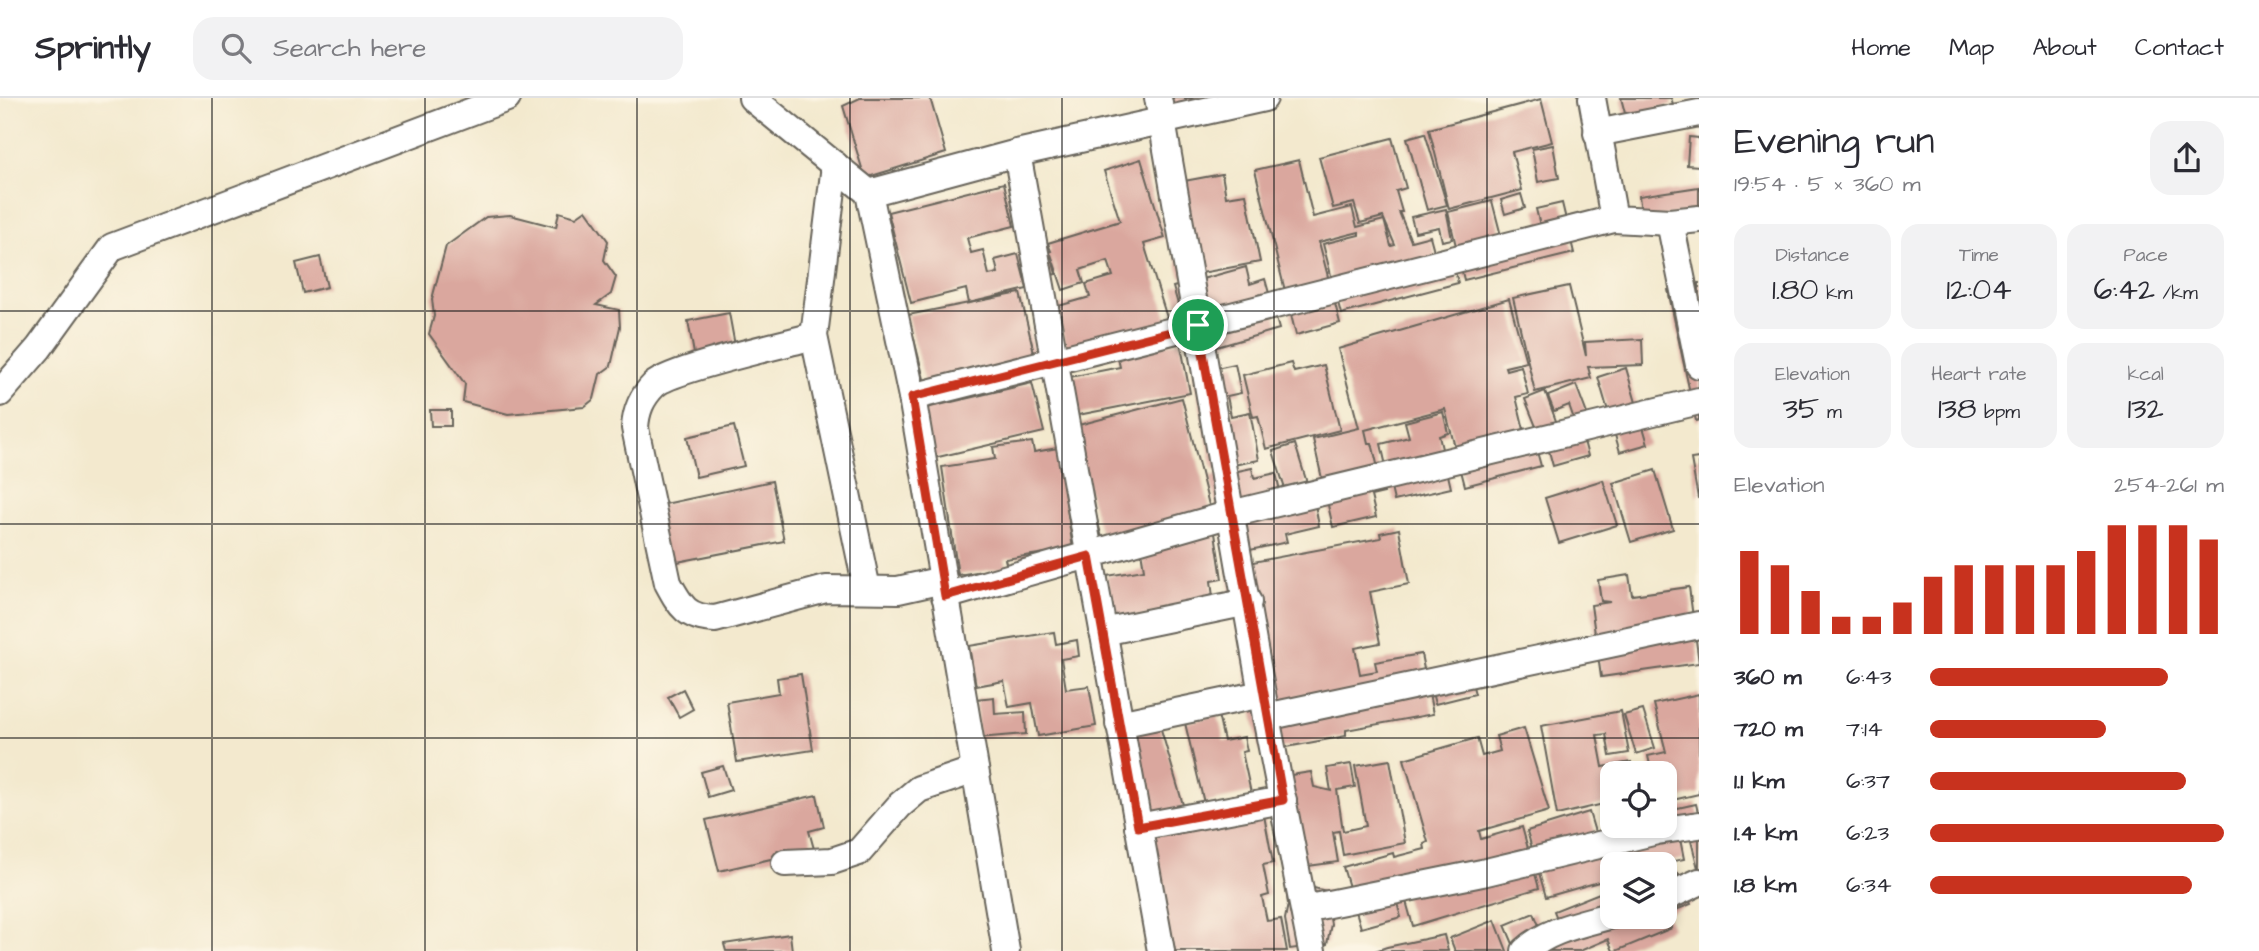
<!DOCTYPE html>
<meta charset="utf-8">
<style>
body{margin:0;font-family:"Architects Daughter",sans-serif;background:#f2f2f3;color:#2b2b33;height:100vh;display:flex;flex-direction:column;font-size:26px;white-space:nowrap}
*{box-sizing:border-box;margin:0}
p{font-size:23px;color:#7c7c81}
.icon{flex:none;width:38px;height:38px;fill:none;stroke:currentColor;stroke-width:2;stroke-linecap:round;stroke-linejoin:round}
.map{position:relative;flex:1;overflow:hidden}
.side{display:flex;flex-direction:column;background:#fff;width:560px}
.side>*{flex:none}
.buttons{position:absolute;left:1600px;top:663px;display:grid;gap:14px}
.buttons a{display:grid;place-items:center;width:77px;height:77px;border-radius:14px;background:#fff;box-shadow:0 4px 10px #0003;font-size:35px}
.pin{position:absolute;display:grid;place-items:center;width:60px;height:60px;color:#fff;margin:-30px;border:4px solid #fff;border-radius:50%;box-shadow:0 2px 7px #0007}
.round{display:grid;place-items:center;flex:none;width:74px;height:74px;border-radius:21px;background:#f2f2f3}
.overview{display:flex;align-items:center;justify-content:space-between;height:119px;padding:0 35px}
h1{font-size:38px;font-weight:600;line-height:52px}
.metrics{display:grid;grid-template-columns:repeat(3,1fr);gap:10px;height:119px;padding:7px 35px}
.metrics div{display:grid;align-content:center;border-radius:18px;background:#f2f2f3;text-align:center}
.metrics b{font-size:30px;font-weight:600}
.metrics small{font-size:19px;font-weight:400}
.metrics p{font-size:19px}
.chart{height:196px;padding:14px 35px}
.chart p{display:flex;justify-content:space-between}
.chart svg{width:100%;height:126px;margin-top:7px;stroke:#c8321e;stroke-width:6}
ul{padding:0 35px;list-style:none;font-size:23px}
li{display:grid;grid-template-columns:112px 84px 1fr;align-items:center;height:52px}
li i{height:18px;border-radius:9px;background:#c8321e}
header{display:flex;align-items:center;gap:42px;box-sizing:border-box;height:98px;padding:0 35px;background:#fff;border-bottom:2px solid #e1e1e2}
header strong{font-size:33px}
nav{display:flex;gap:38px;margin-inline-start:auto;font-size:24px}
.search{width:490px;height:63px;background:#f2f2f3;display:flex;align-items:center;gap:18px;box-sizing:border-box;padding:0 24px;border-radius:21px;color:#7c7c81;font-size:26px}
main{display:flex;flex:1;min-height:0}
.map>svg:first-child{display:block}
</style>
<header>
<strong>Sprintly</strong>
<div class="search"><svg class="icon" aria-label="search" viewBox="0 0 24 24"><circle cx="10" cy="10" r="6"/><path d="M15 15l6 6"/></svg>Search here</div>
<nav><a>Home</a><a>Map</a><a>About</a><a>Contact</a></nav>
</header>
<main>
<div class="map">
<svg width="1699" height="853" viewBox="0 0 1699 853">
<rect width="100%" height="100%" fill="#fcf5e5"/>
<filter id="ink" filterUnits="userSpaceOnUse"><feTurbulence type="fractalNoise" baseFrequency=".0143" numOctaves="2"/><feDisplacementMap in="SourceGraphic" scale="14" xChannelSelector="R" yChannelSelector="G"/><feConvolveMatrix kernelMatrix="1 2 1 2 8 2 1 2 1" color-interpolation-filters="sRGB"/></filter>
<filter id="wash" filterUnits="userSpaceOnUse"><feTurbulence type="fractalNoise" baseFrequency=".00686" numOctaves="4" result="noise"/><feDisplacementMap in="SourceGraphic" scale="28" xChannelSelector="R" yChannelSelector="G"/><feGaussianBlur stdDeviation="1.57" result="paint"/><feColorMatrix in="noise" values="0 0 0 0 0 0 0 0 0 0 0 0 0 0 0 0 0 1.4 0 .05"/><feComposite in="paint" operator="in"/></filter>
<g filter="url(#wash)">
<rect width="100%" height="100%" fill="#f3e9ce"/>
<g id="blocks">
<g fill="#daa79e">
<path d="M860 0H930L946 55 865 80 843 8Z"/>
<path d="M1170 0H1204L1174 12Z"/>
<path d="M1621 0H1671L1673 6 1626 19Z"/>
<path d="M1541 1 1552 44 1512 54 1522 92 1449 111 1429 31Z"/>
<path d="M1425 35 1447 107 1427 112 1407 40Z"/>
<path d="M1689 39 1699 40V68L1687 67Z"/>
<path d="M1392 40 1406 90 1396 93 1402 114H1399L1411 143 1430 138 1437 164 1452 160 1458 185 1341 216 1323 146 1359 137V134L1319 144 1340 225 1296 237 1255 72 1299 62 1313 119 1352 109 1357 129 1384 122 1391 148 1395 147 1383 119 1360 125 1354 105 1333 110 1319 59Z"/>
<path d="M1553 47 1559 80 1538 84 1532 51Z"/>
<path d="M1141 61 1165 140 1144 146 1168 223 1068 254 1055 209 1090 199 1086 186 1113 178 1108 163 1080 172 1084 185 1063 192 1051 156 1056 176 1032 182 1026 160 1051 153 1048 145 1120 123 1104 73Z"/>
<path d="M1222 76 1226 99 1246 96 1260 164 1180 179 1163 87Z"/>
<path d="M1004 85 1014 128 967 140 971 155 983 152 989 177 998 175 995 162 1018 156 1027 191 969 205 966 191 911 205 888 114Z"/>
<path d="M1699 89V113L1642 121 1639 98Z"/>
<path d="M1521 96 1525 110 1505 116 1501 102Z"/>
<path d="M1492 103 1505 153 1544 144 1536 111 1562 105 1574 155 1464 182 1448 114Z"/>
<path d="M1446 111 1452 141 1442 143 1439 129 1415 134 1411 119Z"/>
<path d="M586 112 608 143 604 162 616 179 611 196 596 207 619 212 620 229 611 268 600 276 594 301 584 309 508 316 463 304 465 286 429 236 434 218 432 201 446 148 486 119 510 117 556 129 559 114 576 119Z"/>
<path d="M320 159 327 189 303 195 296 165Z"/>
<path d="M1246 169 1250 186 1265 181 1279 231 1196 255 1185 231 1173 189Z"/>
<path d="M1699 185V322L1696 323 1668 192Z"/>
<path d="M1569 188 1586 258 1585 244 1642 241 1643 267 1588 269 1591 280 1535 294 1513 200Z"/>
<path d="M1020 195 1036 263 925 285 908 217Z"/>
<path d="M1509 201 1526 264 1505 269 1506 272 1521 268 1528 296 1516 299 1529 352 1536 350 1541 368 1465 388 1445 311 1365 332 1368 345H1372L1384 395 1371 398 1376 419 1333 429 1313 341 1359 330 1338 251Z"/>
<path d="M729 215 738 264 697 272 688 223Z"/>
<path d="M1180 243 1190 295 1073 318 1065 280 1120 269 1117 256Z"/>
<path d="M1291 265 1294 274 1324 267 1340 332 1266 351 1258 318 1253 319 1243 277Z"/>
<path d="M1235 266 1241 295 1227 298 1231 318 1250 314 1259 362 1213 371 1193 275Z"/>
<path d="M1626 270 1648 346 1620 354 1598 279Z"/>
<path d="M1032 285 1044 334 934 360 922 311Z"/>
<path d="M1576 287 1587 316 1574 321 1569 307 1554 313 1548 298Z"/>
<path d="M1545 293 1560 334 1541 341 1525 301Z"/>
<path d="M1182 300 1211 415 1103 443 1071 329Z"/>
<path d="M430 312H451V328H431Z"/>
<path d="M1443 314 1448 335 1439 338 1451 390 1394 403 1381 346 1409 339 1405 324Z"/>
<path d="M734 328 744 368 696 379 687 339Z"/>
<path d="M1581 332 1588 358 1553 368 1546 342Z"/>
<path d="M1032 344 1034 354 1058 350 1073 451 1005 461 1007 469 958 477 942 369 995 361 993 349Z"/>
<path d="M1295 346 1307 385 1285 391 1273 353Z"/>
<path d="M1699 360V400H1698L1691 361Z"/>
<path d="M1252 370 1254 380 1276 375 1283 407 1314 401 1319 428 1285 436 1287 444 1227 457 1210 379Z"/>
<path d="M1655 372 1673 431 1631 444 1613 385Z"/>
<path d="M1603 382 1617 427 1559 445 1545 400Z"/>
<path d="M772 383 784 443 662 467 651 409Z"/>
<path d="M1399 431 1409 486 1370 494 1380 545 1355 550 1360 576 1377 573 1375 564 1421 556 1433 616 1346 632V638L1260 654 1226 469 1381 440 1380 435Z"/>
<path d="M1215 435 1222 481 1211 483 1214 507 1114 522 1107 478 1144 472 1140 447Z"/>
<path d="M1629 477 1632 497 1689 489 1699 565 1601 579 1591 507 1610 504 1601 503 1598 482Z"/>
<path d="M1054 534 1056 546 1077 542 1079 558 1061 561 1066 591 1089 588 1096 628 1038 638 1032 605 1009 609 1004 583 976 588 969 548Z"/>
<path d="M1469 573 1475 596 1435 606 1429 583Z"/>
<path d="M801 576 813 652 737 664 727 604 779 595 777 580Z"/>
<path d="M683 591 693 611 679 619 668 599Z"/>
<path d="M1699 596V696L1664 704V676H1652L1648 658 1666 654 1654 606Z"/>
<path d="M994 599 995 616 1025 614 1026 636 978 640 976 601Z"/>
<path d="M1643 612 1655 650 1636 656 1624 617Z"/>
<path d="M1621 613 1629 655 1610 658 1606 636 1597 637 1603 669 1631 664 1633 676H1612V704L1557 717 1541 628Z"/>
<path d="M1218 617 1224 643 1244 639 1247 653 1242 654 1251 695 1204 705 1185 625Z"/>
<path d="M1160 628 1184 710 1151 720 1127 637Z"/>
<path d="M1524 630 1549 713 1479 733 1481 741 1522 729 1539 790 1413 828 1399 778 1390 781 1401 819 1361 830 1343 769 1393 755 1394 759 1425 751 1424 746 1428 744 1404 661 1477 640 1482 658 1500 653 1496 638Z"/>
<path d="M1390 662 1405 745 1343 757 1339 733 1333 734 1338 764 1301 769 1296 793 1314 790 1340 796 1328 810 1331 826 1327 846 1290 851 1285 821 1288 806 1271 684 1293 689 1291 677 1311 674 1314 689 1331 693 1327 670 1351 666 1355 689 1337 692 1343 733 1366 728 1355 668Z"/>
<path d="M723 668 731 692 708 699 701 674Z"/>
<path d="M817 697 824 729 809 733 814 751 719 773 706 722Z"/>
<path d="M1696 706 1699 718V774L1690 739 1680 741 1684 761 1659 766H1611L1608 755 1664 728V713Z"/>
<path d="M1263 712 1273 765 1263 767 1269 797 1262 799 1267 823 1281 821 1287 853H1170L1149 738Z"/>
<path d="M1589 714 1609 781 1546 799 1527 733Z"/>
<path d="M1678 775 1691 806 1666 816 1672 830 1616 853H1613L1608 841 1580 853H1516L1505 827 1534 815 1542 835 1560 828 1554 813 1612 790V819H1664V781Z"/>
<path d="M1495 822 1507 853H1455L1450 840Z"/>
<path d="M790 836 792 853H726L724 846Z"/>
<path d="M1444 837 1448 853H1375L1387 849Z"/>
</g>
</g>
</g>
<g filter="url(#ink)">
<use href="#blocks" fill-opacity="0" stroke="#67645a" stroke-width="2"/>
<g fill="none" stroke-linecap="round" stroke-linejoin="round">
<g stroke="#67645a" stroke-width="30">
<g id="minor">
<path d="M752 0 869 95"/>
<path d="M1158 0 1266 619 1312 853"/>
<path d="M1592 0 1614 121 1670 124 1699 121"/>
<path d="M1597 35 1699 15"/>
<path d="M1017 55 1161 853"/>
<path d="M835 67 814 238 867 491"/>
<path d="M1670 124 1699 267"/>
<path d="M814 238C785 246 671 271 654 287 641 300 636 313 635 330L668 485C681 509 687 520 715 521L826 491 898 492 943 482"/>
<path d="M0 295 39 250 112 149 507 0"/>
<path d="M912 299 1614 121"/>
<path d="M945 498 1231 416 1699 303"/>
<path d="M1103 534 1248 504"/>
<path d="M1266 619 1699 527"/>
<path d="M1119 626 1262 596"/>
<path d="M1138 729 1283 702"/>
<path d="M785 765 832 763 859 754 900 707 919 691 975 672"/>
<path d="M1664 800 1699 784"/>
<path d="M1304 811 1482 775 1657 733 1699 727"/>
<path d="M1006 853 912 299 869 95 1017 55 1264 0"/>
<path d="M1525 853C1549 831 1581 826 1612 817"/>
</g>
</g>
<use href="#minor" stroke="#fff" stroke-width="26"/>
</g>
</g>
<g fill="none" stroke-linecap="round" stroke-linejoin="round" filter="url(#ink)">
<g stroke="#fff" stroke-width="14">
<path id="route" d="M1198 227 1283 702 1138 729 1089 458 945 498 912 299Z"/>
</g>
<use href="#route" stroke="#c8321e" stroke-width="9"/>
</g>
<path fill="none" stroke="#1c1c1c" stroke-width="2" stroke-opacity="0.55" d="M212 0V853M425 0V853M637 0V853M850 0V853M1062 0V853M1274 0V853M1487 0V853M0 213H1699M0 426H1699M0 640H1699"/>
</svg>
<div class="buttons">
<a><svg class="icon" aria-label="locate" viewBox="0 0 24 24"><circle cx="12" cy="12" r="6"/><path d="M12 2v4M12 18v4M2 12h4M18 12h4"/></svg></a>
<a><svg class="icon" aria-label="layers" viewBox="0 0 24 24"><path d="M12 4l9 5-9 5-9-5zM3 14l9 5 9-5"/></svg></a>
</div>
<div class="pin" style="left:1198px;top:227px;background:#1e9e55"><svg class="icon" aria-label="arrive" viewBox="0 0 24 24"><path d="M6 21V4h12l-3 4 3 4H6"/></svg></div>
</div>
<section class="side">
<div class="overview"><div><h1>Evening run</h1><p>19:54 · 5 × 360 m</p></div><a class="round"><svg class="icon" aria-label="share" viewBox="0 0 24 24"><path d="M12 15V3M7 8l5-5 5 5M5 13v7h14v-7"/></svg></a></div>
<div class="metrics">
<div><p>Distance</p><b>1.80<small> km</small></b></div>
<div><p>Time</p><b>12:04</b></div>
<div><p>Pace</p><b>6:42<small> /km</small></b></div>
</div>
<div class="metrics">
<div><p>Elevation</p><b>35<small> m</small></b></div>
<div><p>Heart rate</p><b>138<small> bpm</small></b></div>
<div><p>kcal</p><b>132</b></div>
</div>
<div class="chart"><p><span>Elevation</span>254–261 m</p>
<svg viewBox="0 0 160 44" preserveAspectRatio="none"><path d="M5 44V15M15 44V20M25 44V29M35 44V38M45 44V38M55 44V33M65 44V24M75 44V20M85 44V20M95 44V20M105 44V20M115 44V15M125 44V6M135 44V6M145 44V6M155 44V11"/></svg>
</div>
<ul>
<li><b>360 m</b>6:43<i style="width:81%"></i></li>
<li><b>720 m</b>7:14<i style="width:60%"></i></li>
<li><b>1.1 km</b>6:37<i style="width:87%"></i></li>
<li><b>1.4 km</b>6:23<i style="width:100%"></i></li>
<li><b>1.8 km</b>6:34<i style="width:89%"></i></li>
</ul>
</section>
</main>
